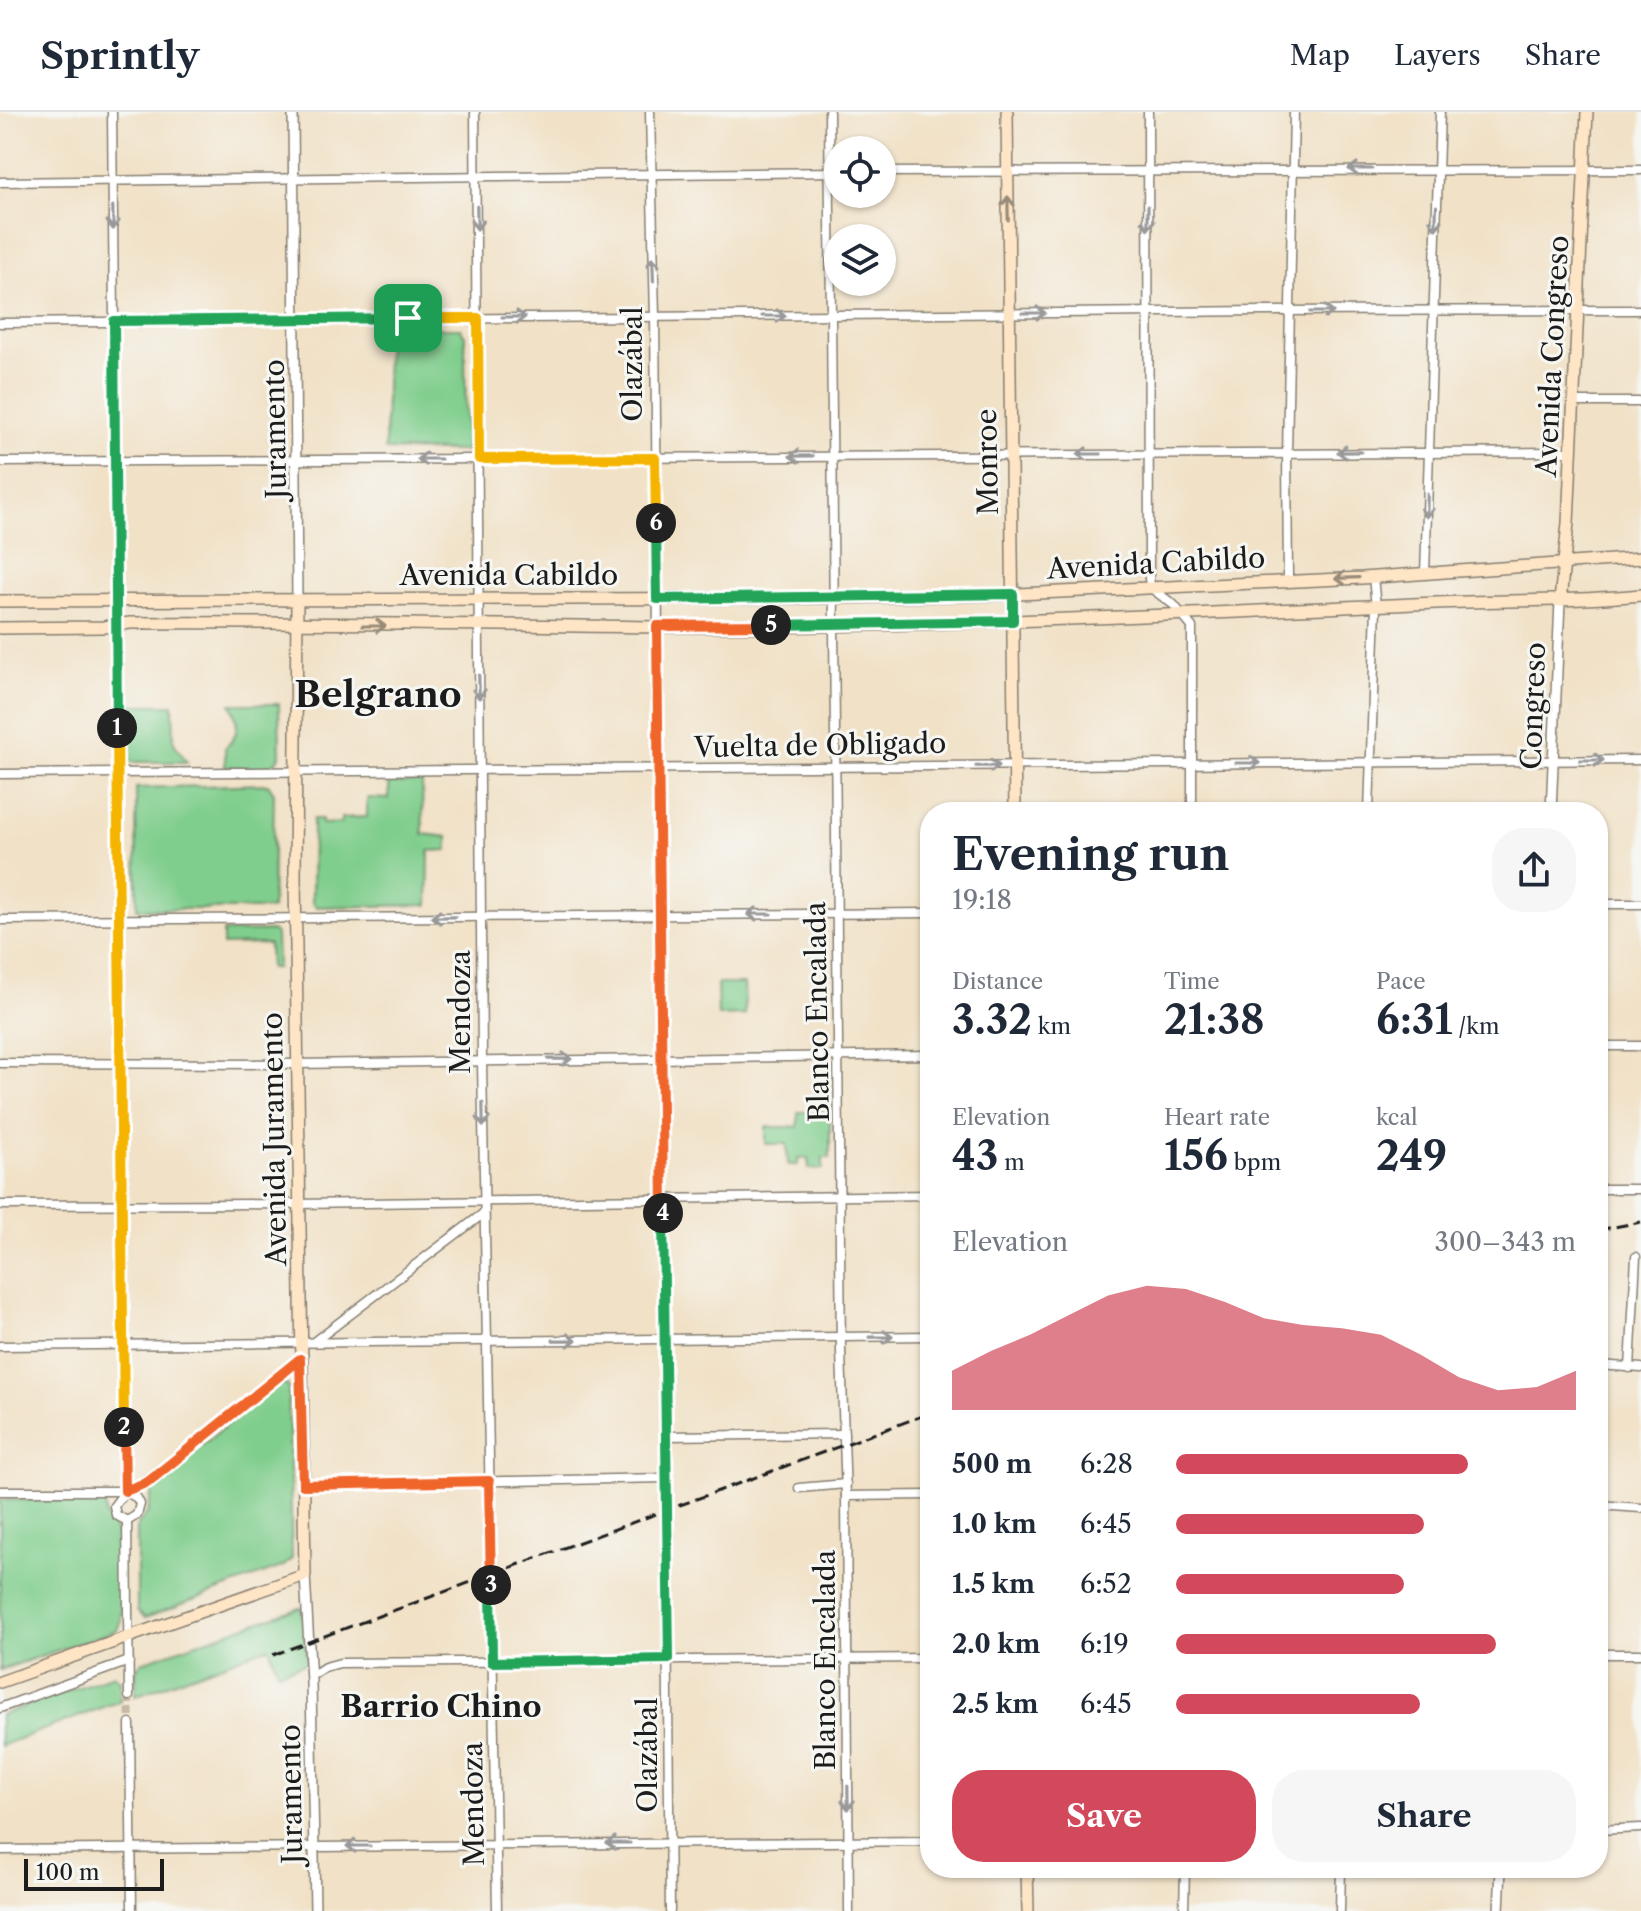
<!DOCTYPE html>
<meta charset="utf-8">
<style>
body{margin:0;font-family:"Libre Caslon Text",serif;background:#f6f6f7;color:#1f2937;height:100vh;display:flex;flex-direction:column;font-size:30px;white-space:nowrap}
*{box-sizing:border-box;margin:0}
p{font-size:26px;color:#747a83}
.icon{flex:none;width:44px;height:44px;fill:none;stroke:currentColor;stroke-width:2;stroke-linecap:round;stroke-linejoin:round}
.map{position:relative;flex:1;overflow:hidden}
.panel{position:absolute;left:920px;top:690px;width:688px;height:1076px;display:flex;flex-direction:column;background:#fff;border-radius:32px;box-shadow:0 2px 6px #0004}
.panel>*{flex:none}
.tools{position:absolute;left:824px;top:24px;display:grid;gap:16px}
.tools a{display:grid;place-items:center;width:72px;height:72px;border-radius:50%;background:#fff;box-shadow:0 2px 6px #0004;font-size:40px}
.scale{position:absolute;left:24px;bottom:20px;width:140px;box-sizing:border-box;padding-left:8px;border:4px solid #1c1c1c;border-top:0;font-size:22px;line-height:28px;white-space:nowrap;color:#1c1c1c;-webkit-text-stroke:6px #f6f6f2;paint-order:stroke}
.pin{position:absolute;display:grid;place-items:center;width:68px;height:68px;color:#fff;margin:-34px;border-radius:16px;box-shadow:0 4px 12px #0006}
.km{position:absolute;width:40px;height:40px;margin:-20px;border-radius:50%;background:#222;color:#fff;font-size:22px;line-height:40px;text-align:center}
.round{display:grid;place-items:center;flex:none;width:84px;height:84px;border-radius:32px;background:#f6f6f7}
.head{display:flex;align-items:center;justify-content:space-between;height:136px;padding:0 32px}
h1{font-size:44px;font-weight:700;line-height:60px}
.metrics{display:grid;grid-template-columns:repeat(3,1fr);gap:12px;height:136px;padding:8px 32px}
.metrics div{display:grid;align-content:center}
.metrics b{font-size:40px;font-weight:700}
.metrics small{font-size:22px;font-weight:400}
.metrics p{font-size:22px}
.chart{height:224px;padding:16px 32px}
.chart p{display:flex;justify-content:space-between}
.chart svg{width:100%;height:144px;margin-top:8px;fill:#d1495b;opacity:.7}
.button{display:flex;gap:16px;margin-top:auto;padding:16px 32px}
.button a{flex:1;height:92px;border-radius:32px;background:#d1495b;color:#fff;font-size:32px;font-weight:700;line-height:92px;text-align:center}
.button a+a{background:#f6f6f7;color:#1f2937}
ul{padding:0 32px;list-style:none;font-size:26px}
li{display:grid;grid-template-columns:128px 96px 1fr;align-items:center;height:60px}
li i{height:20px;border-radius:10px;background:#d1495b}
header{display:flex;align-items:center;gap:48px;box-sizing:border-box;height:112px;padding:0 40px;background:#fff;border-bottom:2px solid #e0e1e3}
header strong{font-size:38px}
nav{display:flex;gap:44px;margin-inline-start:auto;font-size:28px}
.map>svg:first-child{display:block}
</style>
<header>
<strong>Sprintly</strong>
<nav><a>Map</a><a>Layers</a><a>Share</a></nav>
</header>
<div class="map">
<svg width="1641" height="1799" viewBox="0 0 1641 1799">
<rect width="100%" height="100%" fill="#f6f6f2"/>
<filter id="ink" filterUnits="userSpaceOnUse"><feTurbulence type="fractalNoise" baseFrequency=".0125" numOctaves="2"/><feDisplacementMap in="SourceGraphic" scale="16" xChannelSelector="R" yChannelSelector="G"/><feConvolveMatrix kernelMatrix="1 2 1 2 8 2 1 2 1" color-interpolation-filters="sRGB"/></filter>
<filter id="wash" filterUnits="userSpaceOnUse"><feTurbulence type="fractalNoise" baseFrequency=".006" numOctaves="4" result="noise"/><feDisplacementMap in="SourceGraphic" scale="32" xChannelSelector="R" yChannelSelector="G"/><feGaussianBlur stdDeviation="1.8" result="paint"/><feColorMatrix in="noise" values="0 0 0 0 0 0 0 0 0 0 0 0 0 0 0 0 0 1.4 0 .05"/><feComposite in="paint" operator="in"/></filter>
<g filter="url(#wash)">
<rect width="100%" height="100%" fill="#f1e1c6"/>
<g fill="#80ce8d" stroke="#4e7554" stroke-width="2">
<path d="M387 216H460L465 224 466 339 385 338Z"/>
<path d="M231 592H279L280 644C271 662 243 655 225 655V636C240 623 239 610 231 592Z"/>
<path d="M130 593H173L174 631 187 650H130Z"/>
<path d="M422 670 423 722 448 725V738L429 739 428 793 317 795 312 791 313 707H322V712L341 711V706L367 705V686L389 687V671Z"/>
<path d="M268 672 274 681 272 797H137L136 676Z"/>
<path d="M272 819 276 822 277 856H270L269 832 223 833V820Z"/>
<path d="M717 872H744L745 903 718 904Z"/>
<path d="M798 1000H830V1046H823V1057H809L808 1046H798V1053H788L787 1032H766V1015H798Z"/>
<path d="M280 1270 288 1274 292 1446 284 1454 145 1506 137 1499V1414L148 1400 153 1373Z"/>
<path d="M0 1388H102L105 1391 106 1405 119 1424 121 1508 117 1518 0 1558Z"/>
<path d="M298 1496H302L307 1551 278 1560 269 1535 135 1584 136 1558 142 1550Z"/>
<path d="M113 1563 120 1568V1589L0 1634V1603Z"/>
</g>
</g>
<g filter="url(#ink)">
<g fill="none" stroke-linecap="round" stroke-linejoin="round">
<path stroke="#c6baa4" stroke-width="8" stroke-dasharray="8 4" stroke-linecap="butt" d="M129 1584 130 1612"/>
<g stroke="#867e71" stroke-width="11">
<g id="minor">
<path d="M112 0 125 1362V1379L114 1394 116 1403 127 1409"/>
<path d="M475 0 482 949 497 1799"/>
<path d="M650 0 655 205 670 1799"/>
<path d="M829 0 841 1239 846 1384 849 1799"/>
<path d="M1148 0 1149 467 1151 476 1174 493 1192 515V700"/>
<path d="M882 60 1641 58"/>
<path d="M0 70 838 60"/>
<path d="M0 211 1264 199 1641 198"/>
<path d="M1575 290H1641"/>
<path d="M0 350 1572 340"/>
<path d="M1425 462 1440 0"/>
<path d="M1288 468 1287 341 1294 0"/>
<path d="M0 662 1641 648"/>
<path d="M1369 700 1376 495 1373 465"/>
<path d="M1598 792H1641"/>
<path d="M0 808C310 806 620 806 930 801"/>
<path d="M1598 934H1641"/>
<path d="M0 951 297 952 930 943"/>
<path d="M1598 1077H1641"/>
<path d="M0 1093 299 1092 930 1083"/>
<path d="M315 1229 484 1101"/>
<path d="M0 1234 930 1224"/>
<path d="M1598 1253 1641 1256"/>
<path d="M1630 1256 1636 1145"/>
<path d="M665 1324 844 1322"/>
<path d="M303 1373 666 1366"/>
<path d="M799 1376 846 1372"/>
<path d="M0 1379H125L145 1372 300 1247"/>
<path d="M125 1379 137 1386 140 1392 137 1403 127 1409"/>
<path d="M846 1384 930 1383"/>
<path d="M1598 1393 1641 1396"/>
<path d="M127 1409 129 1584"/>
<path d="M1598 1542H1641"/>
<path d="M311 1564 325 1555 340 1551 930 1546"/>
<path d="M0 1596 129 1549"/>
<path d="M130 1612 132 1799"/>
<path d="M1598 1718 1641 1716"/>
<path d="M0 1738 930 1729"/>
<path d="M1184 1799 1185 1756"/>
<path d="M1340 1799 1341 1756"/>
</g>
</g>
<g stroke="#867e71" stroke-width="12">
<g id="tertiary">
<path d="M293 0 297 489"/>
<path d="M1551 700 1560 489"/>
<path d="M305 1463 311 1570 315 1799"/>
<path d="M1499 1799 1501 1756"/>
</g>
</g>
<g stroke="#867e71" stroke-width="14">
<g id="secondary">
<path d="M1007 0 1015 700"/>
<path d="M0 489 822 486 997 483 1362 466 1641 446"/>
<path d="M1560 489 1568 411 1587 0"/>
<path d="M0 516 104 515 130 511C310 510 489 513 669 515 925 516 1181 502 1436 491 1505 488 1573 490 1641 483"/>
<path d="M0 1570 305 1463 295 766 297 489"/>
<path d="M1027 1756 1028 1799"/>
</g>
</g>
<use href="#minor" stroke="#fff" stroke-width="8"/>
<use href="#tertiary" stroke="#fff" stroke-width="9"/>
<use href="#secondary" stroke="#fee5c5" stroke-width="11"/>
<g stroke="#1c1c1c" stroke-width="3" stroke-dasharray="12 6" stroke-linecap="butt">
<path d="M1598 1118 1641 1110"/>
<path d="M273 1543 930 1301"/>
</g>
</g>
<defs><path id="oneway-shaft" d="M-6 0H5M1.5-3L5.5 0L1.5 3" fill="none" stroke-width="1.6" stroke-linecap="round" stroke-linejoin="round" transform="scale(2)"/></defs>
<g stroke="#999">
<use href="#oneway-shaft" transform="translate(1360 57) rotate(-180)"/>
<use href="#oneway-shaft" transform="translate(113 106) rotate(89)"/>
<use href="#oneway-shaft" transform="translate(477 106) rotate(89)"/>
<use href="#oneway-shaft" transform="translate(1148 106) rotate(90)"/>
<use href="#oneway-shaft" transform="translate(1436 106) rotate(92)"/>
<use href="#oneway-shaft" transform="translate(653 157) rotate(-92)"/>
<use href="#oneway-shaft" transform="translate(1322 200)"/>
<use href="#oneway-shaft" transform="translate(1034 201)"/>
<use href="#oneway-shaft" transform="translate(774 204)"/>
<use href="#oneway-shaft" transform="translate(514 205)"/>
<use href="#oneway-shaft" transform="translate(1349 340) rotate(179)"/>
<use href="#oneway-shaft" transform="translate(1089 342) rotate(180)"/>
<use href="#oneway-shaft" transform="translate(801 344) rotate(179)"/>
<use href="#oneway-shaft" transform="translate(429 347) rotate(-180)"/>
<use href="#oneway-shaft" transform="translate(1427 394) rotate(91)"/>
<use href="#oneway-shaft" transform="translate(479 575) rotate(89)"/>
<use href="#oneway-shaft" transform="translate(1592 648)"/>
<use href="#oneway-shaft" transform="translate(1248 651)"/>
<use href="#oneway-shaft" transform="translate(988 654) rotate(-1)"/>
<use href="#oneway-shaft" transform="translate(759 802) rotate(180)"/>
<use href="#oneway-shaft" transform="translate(443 805) rotate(179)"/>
<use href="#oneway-shaft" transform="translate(560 947) rotate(-1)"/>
<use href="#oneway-shaft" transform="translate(483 1003) rotate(89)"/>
<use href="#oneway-shaft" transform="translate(881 1225) rotate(-1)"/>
<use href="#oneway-shaft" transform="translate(565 1228) rotate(-1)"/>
<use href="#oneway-shaft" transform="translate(848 1686) rotate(89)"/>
<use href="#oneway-shaft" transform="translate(618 1731) rotate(180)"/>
<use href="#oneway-shaft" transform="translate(358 1734) rotate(180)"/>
</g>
<g stroke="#988b79">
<use href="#oneway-shaft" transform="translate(1008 96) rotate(-91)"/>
<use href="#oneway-shaft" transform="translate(1347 466) rotate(178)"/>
<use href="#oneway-shaft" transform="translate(374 514)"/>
</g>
</g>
<g fill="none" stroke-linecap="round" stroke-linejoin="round" filter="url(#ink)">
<g stroke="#fff" stroke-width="16">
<path id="split-1" d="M117 616 114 209 408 206"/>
</g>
<g stroke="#fff" stroke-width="16">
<path id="split-2" d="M117 616 124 1315"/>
</g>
<g stroke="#fff" stroke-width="16">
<path id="split-3" d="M124 1315 125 1379 148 1370 300 1247 303 1373 489 1369 491 1473"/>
</g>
<g stroke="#fff" stroke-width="16">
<path id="split-4" d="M491 1473 492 1550 669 1547 663 1101"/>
</g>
<g stroke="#fff" stroke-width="16">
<path id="split-5" d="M663 1101 657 514 771 513"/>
</g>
<g stroke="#fff" stroke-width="16">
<path id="split-6" d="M656 411 657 487 1013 482V509L771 513"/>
</g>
<g stroke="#fff" stroke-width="16">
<path id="split-7" d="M408 206H478L479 347 655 346 656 411"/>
</g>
<use href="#split-1" stroke="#22a559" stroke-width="10"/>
<use href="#split-2" stroke="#f5b400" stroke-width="10"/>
<use href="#split-3" stroke="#f0652b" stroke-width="10"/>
<use href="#split-4" stroke="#22a559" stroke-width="10"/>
<use href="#split-5" stroke="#f0652b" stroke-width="10"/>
<use href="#split-6" stroke="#22a559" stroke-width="10"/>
<use href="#split-7" stroke="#f5b400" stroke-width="10"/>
</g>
<g text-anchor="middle" stroke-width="6" stroke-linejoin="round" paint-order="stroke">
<g font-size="28" fill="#1c1c1c" stroke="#f6f6f2">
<text transform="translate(1552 244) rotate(-87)" y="10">Avenida Congreso</text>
<text transform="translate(632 252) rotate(-90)" y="10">Olazábal</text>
<text transform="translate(275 317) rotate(-91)" y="10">Juramento</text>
<text transform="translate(987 350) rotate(-91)" y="10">Monroe</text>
<text transform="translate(1156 451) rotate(-3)" y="10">Avenida Cabildo</text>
<text x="509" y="473">Avenida Cabildo</text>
<text transform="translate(1533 594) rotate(-88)" y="10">Congreso</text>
<text transform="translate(820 633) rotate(-1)" y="10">Vuelta de Obligado</text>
<text transform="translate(460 900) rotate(-90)" y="10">Mendoza</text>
<text transform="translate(817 900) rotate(-91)" y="10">Blanco Encalada</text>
<text transform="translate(274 1027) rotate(-91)" y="10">Avenida Juramento</text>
<text transform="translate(825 1548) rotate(-90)" y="10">Blanco Encalada</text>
<text transform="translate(647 1643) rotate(-90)" y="10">Olazábal</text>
<text transform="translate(291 1682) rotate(-91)" y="10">Juramento</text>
<text transform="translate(473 1692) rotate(-91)" y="10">Mendoza</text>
</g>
<g font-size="30" font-weight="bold" fill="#1c1c1c" stroke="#f6f6f2">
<text x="441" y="1605">Barrio Chino</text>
</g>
<g font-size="36" font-weight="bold" fill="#1c1c1c" stroke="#f6f6f2">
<text x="378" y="595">Belgrano</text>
</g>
</g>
</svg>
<div class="tools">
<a><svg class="icon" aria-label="locate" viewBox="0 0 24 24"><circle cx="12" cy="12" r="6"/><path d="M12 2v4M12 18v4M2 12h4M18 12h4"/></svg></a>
<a><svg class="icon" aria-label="layers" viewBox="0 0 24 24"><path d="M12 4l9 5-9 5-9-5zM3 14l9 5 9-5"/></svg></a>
</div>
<div class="scale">100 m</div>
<div class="pin" style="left:408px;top:206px;background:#1e9e55"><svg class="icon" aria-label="arrive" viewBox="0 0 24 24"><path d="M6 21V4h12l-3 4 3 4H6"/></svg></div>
<b class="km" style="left:117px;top:616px">1</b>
<b class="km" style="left:124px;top:1315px">2</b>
<b class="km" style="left:491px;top:1473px">3</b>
<b class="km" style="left:663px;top:1101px">4</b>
<b class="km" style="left:771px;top:513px">5</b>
<b class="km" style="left:656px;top:411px">6</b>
<section class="panel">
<div class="head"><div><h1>Evening run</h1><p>19:18</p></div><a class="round"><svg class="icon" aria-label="share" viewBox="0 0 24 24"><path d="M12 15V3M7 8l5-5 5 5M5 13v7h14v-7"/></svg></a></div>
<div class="metrics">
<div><p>Distance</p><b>3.32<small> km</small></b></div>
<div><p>Time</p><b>21:38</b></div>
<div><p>Pace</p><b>6:31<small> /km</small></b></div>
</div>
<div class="metrics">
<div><p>Elevation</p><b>43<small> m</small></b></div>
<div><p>Heart rate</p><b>156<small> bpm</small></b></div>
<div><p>kcal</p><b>249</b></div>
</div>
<div class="chart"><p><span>Elevation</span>300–343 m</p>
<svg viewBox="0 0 160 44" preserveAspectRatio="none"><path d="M0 44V32L10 26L20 21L30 15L40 9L50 6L60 7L70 11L80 16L90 18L100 19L110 21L120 27L130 34L140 38L150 37L160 32V44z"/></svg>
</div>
<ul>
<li><b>500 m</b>6:28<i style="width:73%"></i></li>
<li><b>1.0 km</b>6:45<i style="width:62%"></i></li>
<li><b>1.5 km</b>6:52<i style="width:57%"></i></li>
<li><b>2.0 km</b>6:19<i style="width:80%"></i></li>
<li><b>2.5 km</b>6:45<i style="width:61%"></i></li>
</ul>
<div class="button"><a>Save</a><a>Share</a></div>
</section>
</div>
